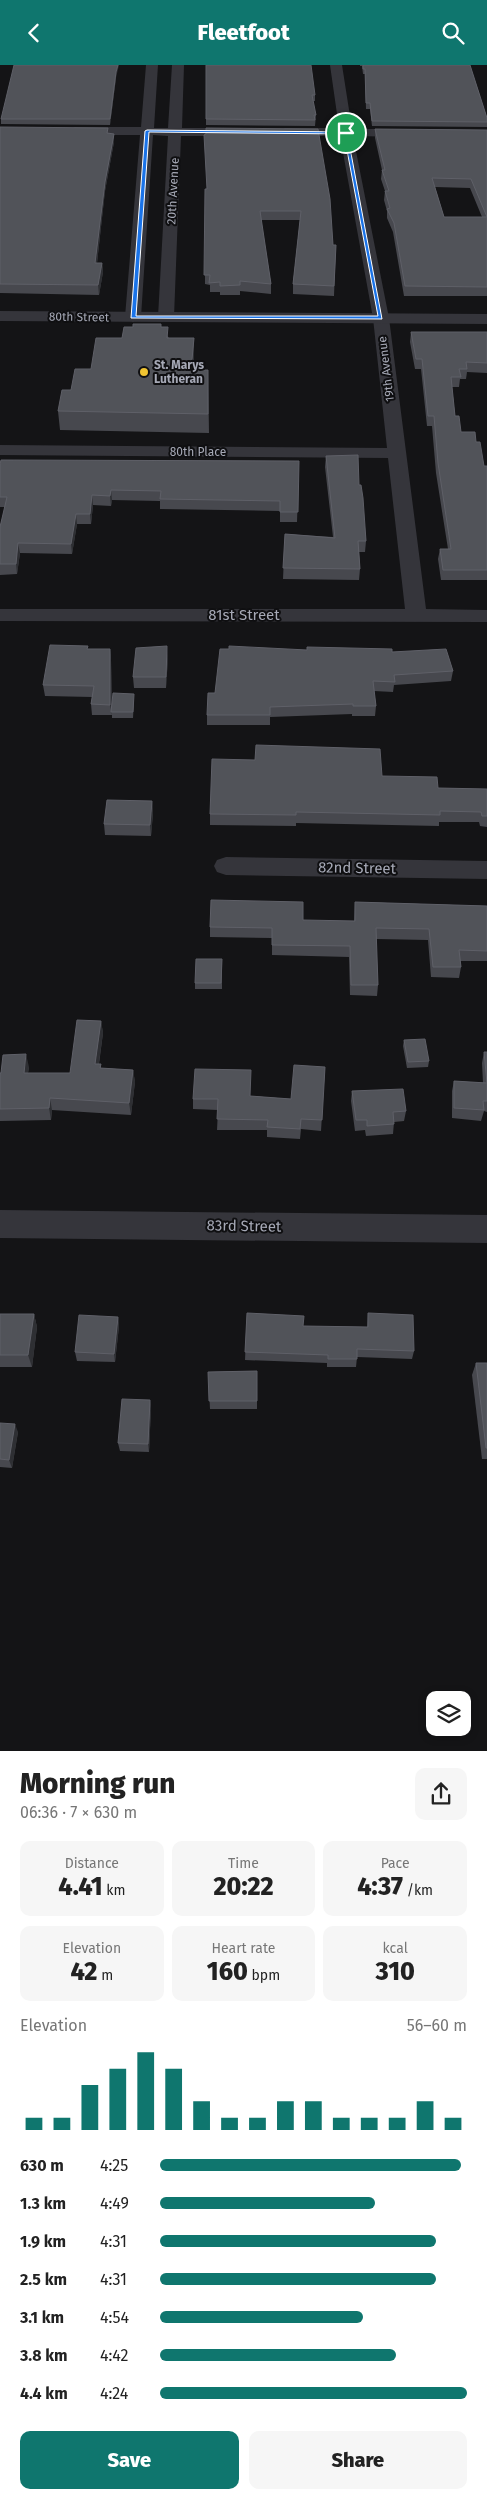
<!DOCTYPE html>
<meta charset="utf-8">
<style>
body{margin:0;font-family:"Fira Sans",sans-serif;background:#f6f6f6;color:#222;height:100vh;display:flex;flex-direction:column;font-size:19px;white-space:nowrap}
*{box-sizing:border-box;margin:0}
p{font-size:16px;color:#767676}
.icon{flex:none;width:28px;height:28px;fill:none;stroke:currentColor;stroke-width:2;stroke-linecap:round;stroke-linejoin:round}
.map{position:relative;height:1686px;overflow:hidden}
.drawer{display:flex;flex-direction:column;background:#fff;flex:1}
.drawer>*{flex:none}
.controls{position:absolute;left:426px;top:1626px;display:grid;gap:10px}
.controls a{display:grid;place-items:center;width:45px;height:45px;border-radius:10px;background:#fff;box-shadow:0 2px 8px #0003;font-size:25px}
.pin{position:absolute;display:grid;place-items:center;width:42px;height:42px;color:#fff;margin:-21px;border:2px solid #fff;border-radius:50%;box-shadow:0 1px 5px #0007}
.round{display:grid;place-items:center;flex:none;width:52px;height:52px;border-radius:10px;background:#f6f6f6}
.headline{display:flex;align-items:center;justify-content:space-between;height:85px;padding:0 20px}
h1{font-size:28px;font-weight:800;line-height:38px}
.metrics{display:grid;grid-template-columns:repeat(3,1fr);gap:8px;height:85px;padding:5px 20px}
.metrics div{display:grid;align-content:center;border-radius:10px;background:#f6f6f6;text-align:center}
.metrics b{font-size:25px;font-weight:800}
.metrics small{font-size:14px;font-weight:400}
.metrics p{font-size:14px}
.chart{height:140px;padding:10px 20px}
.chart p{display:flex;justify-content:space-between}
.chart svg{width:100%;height:90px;margin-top:5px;stroke:#0f766e;stroke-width:6}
.primary-button{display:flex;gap:10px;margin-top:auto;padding:10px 20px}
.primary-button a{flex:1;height:58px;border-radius:10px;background:#0f766e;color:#fff;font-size:20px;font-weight:800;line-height:58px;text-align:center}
.primary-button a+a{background:#f6f6f6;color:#222}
ul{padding:0 20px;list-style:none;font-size:16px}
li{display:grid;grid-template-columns:80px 60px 1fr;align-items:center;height:38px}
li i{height:12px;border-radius:6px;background:#0f766e}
header{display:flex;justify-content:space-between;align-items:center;height:65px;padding:0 20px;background:#0f766e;color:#fff;font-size:22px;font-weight:800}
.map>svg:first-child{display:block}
</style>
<header><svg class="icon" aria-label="back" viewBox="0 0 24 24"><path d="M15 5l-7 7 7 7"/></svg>Fleetfoot<svg class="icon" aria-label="search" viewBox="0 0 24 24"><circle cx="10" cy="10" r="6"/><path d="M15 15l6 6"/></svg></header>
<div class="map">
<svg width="487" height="1687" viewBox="0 0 487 1687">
<rect width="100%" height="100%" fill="#141416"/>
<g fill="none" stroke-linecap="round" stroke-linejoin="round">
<g fill="#35353b" fill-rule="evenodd">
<path d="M146 0H158L154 63H168L172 0H184L182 63H240L247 67 240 71H181L174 252 166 257 158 252 168 71 153 70 141 252 133 257 125 252 140 70H75L68 66 75 62H141Z"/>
<path d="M330 0H342L352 64H410L417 68 410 72 353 71 389 253 426 544 487 545V557L0 556V544H405L388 393 0 390V380L387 383 373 253 340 71H285L278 67 285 63H339Z"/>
<path d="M226 792 487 796V814L226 810 217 807 214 801 217 795Z"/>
<path d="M0 1145 487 1150V1178L0 1173Z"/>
</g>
<path fill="#35353b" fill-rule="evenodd" d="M0 246 487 249V259L0 256Z"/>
</g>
<g fill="#47484e" fill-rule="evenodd">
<path d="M206 0 315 30V36H313L316 50 315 61 206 60Z"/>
<path d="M360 0H470L487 53V62L372 61 370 44H366L365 9H363L362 1H360Z"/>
<path d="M116 13 110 60 1 59V54Z"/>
<path d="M0 62 114 69V77L105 126 97 198H102L103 207 99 230 0 228Z"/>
<path d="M318 64 333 180H336L334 231 293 229V219L300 155H261L271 219V229L240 226V230H220V227H210V220L205 219V124H206Z"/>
<path d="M375 64 487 65V231H404L393 167 387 153V146L384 135 385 126 381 114 382 105 375 73ZM435 122 470 123 482 152H444Z"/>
<path d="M161 259V262L169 273H194V292L193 305H208L209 368 60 365 58 346 71 325 133 262Z"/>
<path d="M411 267H487V308L467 307 466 314H460L459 322H452L455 351 461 367 476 377 484 401H487V515H441L438 494 440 484H448L436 408 432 361H427L421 304H415L410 277Z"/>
<path d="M326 391 359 420 366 476 365 487H359L360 504 359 515 283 514 285 469 333 472 325 402Z"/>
<path d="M299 396 297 457H280V446L160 444V436L112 435 111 441 93 440 91 459H77L72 489 20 488 17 509 0 510V462L5 442H0V399Z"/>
<path d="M88 584H110L111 595 112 647 134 635 133 653H112V648V650H92L91 639 92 632 45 631 43 620Z"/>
<path d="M307 585 392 587 453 606 451 616 394 620 393 627 374 626 376 641 375 651H352V649L270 652V660H207V650L215 628Z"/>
<path d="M168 592 166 623H134L133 612Z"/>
<path d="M382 711 438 723 487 724V762L480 761 479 757H439V761L296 758V761L210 760V749Z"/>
<path d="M152 736 153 748 151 771 105 770 104 759Z"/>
<path d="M355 837 487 841V896H460L461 902 459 913 431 912 428 875 376 874 378 920 377 931 350 930 349 892 272 890V873L210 872V862L354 856Z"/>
<path d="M222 894V924H195V918Z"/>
<path d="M101 956 103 968 99 999H101V1003L133 1005 135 1017 131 1050 52 1045 51 1055 0 1056V1008L29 1002 28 1008H70Z"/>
<path d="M404 975 429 996 428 1002 407 1003 403 981Z"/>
<path d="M484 987H487V1047L484 1046 481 1056 452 1053V1026L454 1016 483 1018 482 998Z"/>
<path d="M325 1002 321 1066 301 1064 300 1074 267 1072V1065H217L218 1045 193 1044V1034L250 1031 291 1034Z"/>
<path d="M352 1026 406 1046 404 1056 394 1057 393 1069 366 1071 365 1065 355 1066 351 1036Z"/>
<path d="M247 1248 303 1261 367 1262 368 1248 414 1286 412 1294 357 1292 356 1302H327V1298L245 1295Z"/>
<path d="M0 1249H34L37 1262 32 1302H0Z"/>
<path d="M118 1252 119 1261 115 1297 77 1296 75 1287Z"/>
<path d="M476 1298H487V1394H482L472 1310Z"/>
<path d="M257 1306V1344H210L208 1307Z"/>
<path d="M150 1335 151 1343 149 1387 120 1386 118 1378Z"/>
<path d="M0 1358 18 1367 12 1403 0 1402Z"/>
</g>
<g fill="#2e2f33">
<path d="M118 0H119L116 13 110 60V54L116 7Z"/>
<path d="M114 69V77L105 126 96 207 95 198 105 117Z"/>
<path d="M102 198 103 207 99 230 98 220Z"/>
<path d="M194 273V292L192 324 191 305Z"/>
<path d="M111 425 112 435 111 441 110 431Z"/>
<path d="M92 430 93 440 91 459 90 449Z"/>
<path d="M76 449 77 459 72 489 71 479Z"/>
<path d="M18 478 20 488 17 509 16 499Z"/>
<path d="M167 581 168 592 166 623V612Z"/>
<path d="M110 584 111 595 112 650 110 640Z"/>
<path d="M152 736 153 748 151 771 150 760Z"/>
<path d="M101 956 103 968 97 1011 95 999Z"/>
<path d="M26 989 29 1002 26 1020 24 1008Z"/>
<path d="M133 1005 135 1017 131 1050 129 1038Z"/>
<path d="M50 1033 52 1045 51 1055 49 1043Z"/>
<path d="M34 1249 37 1262 32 1302 28 1290Z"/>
<path d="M118 1252 119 1261 115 1297 114 1289Z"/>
<path d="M150 1335 151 1343 149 1387 148 1379Z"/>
<path d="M15 1359 18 1367 12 1403 9 1395Z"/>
</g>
<g fill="#515359" stroke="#5f6068">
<path d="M14 0H118L116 7 110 54H1Z"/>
<path d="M206 0H311L315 30H312L316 50H314L315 55 206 54Z"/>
<path d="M363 0H470L487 53V57L372 56 370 38H366L365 4H363Z"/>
<path d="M0 62 108 63 107 68 114 69 105 117 95 198H102L98 220 0 219Z"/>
<path d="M206 63 318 64 330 134 333 180H336L334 221 293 219 301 146H260L271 219 240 216V220L220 221V217L209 218 210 210H204L205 124H207L204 70 206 69Z"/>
<path d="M375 64 487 65V152L471 114 432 113 444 152H487V222L405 221 394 158 387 144 390 143 385 126H389L382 105H385Z"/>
<path d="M133 259H161V262H168L167 273H194L191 305H208V349L58 346 62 325H71L75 304H91L96 273H122L124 262H133Z"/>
<path d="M411 267H487V298L466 297 467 304H459L461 312H451L455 351H459L461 367H475L476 377H480L484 401H487V505H443L440 484H451L438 398 434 351H428L422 294H416Z"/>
<path d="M358 390 359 420H361L363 433 366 476H358L360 504 283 503 285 469 335 473 326 391Z"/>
<path d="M1 395 299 396 298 447H280V436L160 434 161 426 111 425 110 431 92 430 90 449H76L71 479 18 478 16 499H0V462L7 432H0V399Z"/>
<path d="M50 580 88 581 87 584H110V640L91 639 94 621 43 620Z"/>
<path d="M167 581 166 612H133L136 583Z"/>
<path d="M229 581 307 585V582L392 584V587L446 584 453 606 394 610 395 617 373 616 376 641H353V639L270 642V650H207L208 628H215L220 584H229Z"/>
<path d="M113 628 134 629 133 647H111Z"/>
<path d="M256 680 380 684 382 711 437 712 438 723 487 724V751H482L481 747 440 746V750L296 747V750L210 749 212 694 255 695Z"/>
<path d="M107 735 152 736 150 760 104 759Z"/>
<path d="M211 835 303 837V855L355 856V837L487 841V886L459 885 461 902H433L429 864 376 863 378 920H351L350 881 272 880V863L210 862Z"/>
<path d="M196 894H222L221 918H195Z"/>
<path d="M77 955 101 956 95 999H101L100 1003 133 1005 129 1038 50 1033 49 1043 0 1044V1008H1L3 990 26 989 24 1008H70Z"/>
<path d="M425 974 429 996 408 997 404 975Z"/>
<path d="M484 987H487V1036H483L484 1045 454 1043V1016L487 1018Z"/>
<path d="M294 1000 325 1002 322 1055 301 1054 300 1064 267 1062 268 1055 217 1054 218 1034H193L195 1004 251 1005 250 1031 291 1034Z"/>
<path d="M403 1024 406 1046 393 1047 394 1059 367 1061V1055H356L352 1026Z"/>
<path d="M247 1248 304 1251 303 1261 368 1262V1248L413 1250 414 1286 357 1284V1294H328V1290L245 1287Z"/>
<path d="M0 1249H34L28 1290H0Z"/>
<path d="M79 1250 118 1252 114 1289 75 1287Z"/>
<path d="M476 1298H487V1383H486Z"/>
<path d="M257 1306V1336H209L208 1307Z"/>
<path d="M122 1334 150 1335 148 1379 118 1378Z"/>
<path d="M0 1358 15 1359 9 1395 0 1394Z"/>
</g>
<path fill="#1a73e8" stroke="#fff" fill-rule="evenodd" d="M147 65 347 67 382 254 131 253 145 66ZM149 67 344 69 378 251H136Z"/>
<circle fill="#f0c432" stroke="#0f0f11" stroke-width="2" cx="144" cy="307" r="5"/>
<g text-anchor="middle" stroke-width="4" stroke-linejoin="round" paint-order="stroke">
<g font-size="12" fill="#a6a9b6" stroke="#0f0f11">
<text transform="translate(173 126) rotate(-87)" y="4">20th Avenue</text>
<text transform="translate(79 252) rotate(1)" y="4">80th Street</text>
<text transform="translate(386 304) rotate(-97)" y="4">19th Avenue</text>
<text x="198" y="391">80th Place</text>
</g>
<g font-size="12" font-weight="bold" fill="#a6a9b6" stroke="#0f0f11" text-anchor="start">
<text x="154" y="304">St. Marys<tspan x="154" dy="14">Lutheran</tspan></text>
</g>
<g font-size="15" fill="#a6a9b6" stroke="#0f0f11">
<text x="244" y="555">81st Street</text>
<text transform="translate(357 803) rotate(1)" y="5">82nd Street</text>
<text transform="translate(244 1161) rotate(1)" y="5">83rd Street</text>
</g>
</g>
</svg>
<div class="controls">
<a><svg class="icon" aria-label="layers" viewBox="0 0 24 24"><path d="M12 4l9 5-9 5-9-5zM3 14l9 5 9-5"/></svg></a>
</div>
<div class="pin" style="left:346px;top:68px;background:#1e9e55"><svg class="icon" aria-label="arrive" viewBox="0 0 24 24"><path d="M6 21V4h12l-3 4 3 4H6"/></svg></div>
</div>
<section class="drawer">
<div class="headline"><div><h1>Morning run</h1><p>06:36 · 7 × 630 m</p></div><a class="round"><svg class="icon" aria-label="share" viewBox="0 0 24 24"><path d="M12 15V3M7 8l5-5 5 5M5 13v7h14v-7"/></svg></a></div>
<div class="metrics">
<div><p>Distance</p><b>4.41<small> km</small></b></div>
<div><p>Time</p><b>20:22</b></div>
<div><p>Pace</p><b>4:37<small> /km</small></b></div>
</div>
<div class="metrics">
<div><p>Elevation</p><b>42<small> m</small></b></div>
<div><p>Heart rate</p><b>160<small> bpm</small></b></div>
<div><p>kcal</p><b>310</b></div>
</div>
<div class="chart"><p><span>Elevation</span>56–60 m</p>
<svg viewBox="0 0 160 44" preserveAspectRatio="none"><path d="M5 44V38M15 44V38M25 44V22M35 44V14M45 44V6M55 44V14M65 44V30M75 44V38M85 44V38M95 44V30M105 44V30M115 44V38M125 44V38M135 44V38M145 44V30M155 44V38"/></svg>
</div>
<ul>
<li><b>630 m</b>4:25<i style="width:98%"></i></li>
<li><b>1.3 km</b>4:49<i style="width:70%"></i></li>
<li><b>1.9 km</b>4:31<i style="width:90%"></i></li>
<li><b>2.5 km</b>4:31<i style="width:90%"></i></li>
<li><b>3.1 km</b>4:54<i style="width:66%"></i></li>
<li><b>3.8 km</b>4:42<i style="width:77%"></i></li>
<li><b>4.4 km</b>4:24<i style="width:100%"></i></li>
</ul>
<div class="primary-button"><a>Save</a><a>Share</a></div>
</section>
